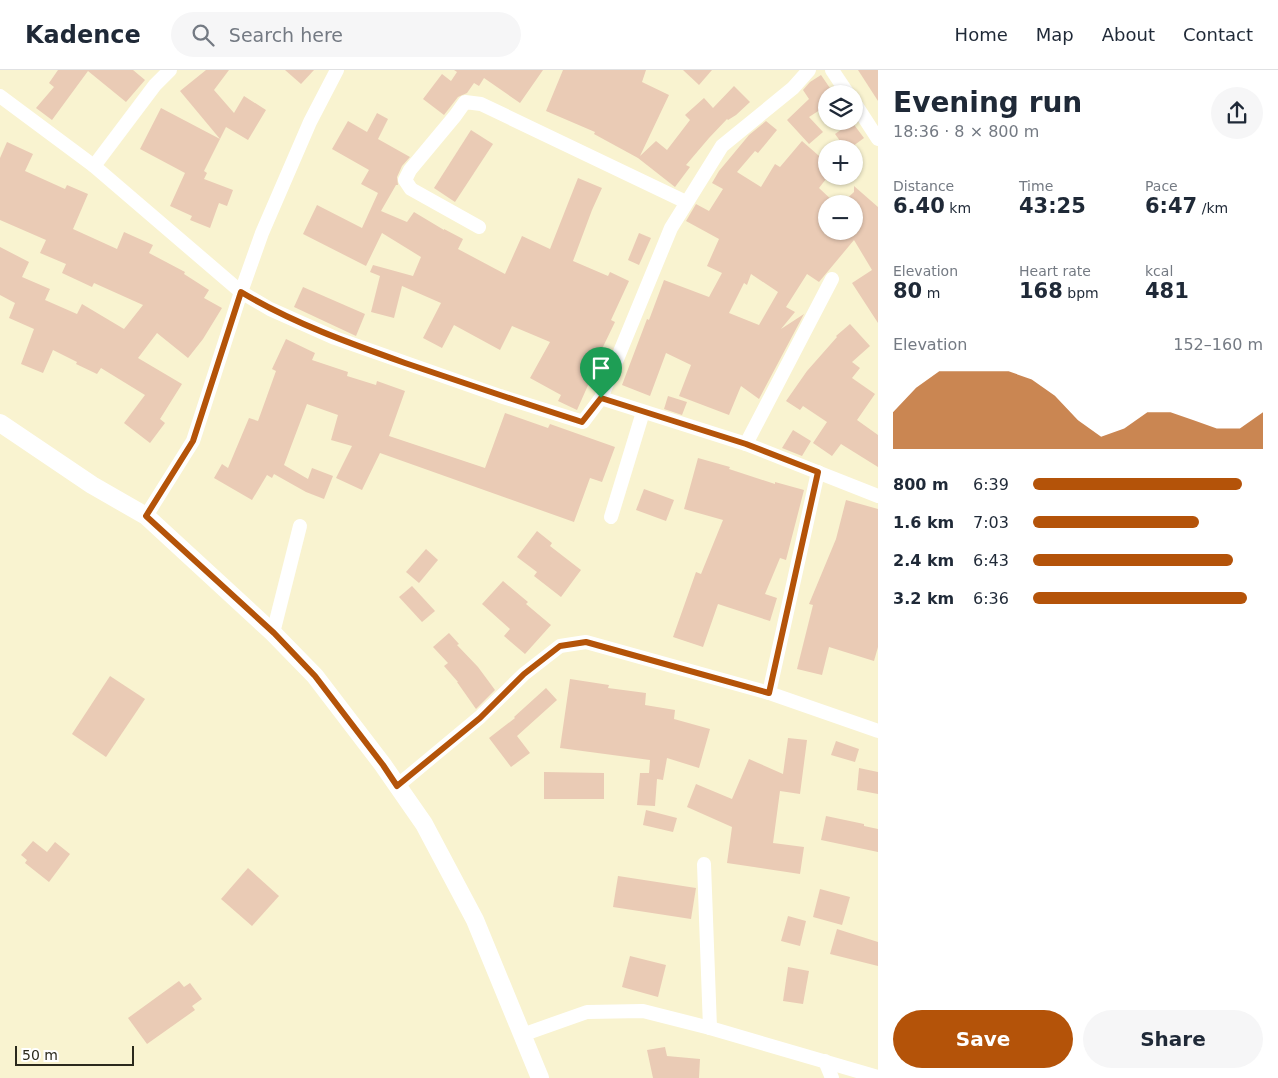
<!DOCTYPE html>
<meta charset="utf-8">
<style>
body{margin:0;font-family:"DejaVu Sans",sans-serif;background:#f6f6f7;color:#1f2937;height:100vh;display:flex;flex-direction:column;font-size:19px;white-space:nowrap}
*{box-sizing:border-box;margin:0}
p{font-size:16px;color:#747a83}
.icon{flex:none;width:28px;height:28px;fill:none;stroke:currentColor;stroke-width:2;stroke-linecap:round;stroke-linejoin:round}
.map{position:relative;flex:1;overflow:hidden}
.side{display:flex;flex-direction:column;background:#fff;width:400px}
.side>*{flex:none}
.controls{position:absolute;left:818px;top:15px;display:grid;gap:10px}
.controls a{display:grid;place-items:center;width:45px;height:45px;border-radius:50%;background:#fff;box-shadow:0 1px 4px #0004;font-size:25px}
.scale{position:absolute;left:15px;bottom:12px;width:119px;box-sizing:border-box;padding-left:5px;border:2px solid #2b291c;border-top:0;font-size:14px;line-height:18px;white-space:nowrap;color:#2b291c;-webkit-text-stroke:4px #fff;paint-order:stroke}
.pin{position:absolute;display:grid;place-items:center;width:42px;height:42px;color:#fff;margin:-51px -21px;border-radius:50% 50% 50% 0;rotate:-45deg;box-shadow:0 0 5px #0007}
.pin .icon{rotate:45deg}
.round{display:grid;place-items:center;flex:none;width:52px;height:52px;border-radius:26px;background:#f6f6f7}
.head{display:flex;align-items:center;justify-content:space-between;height:85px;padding:0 15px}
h1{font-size:28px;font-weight:600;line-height:38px}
.figures{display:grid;grid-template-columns:repeat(3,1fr);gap:8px;height:85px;padding:5px 15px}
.figures div{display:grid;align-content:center}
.figures b{font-size:21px;font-weight:600}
.figures small{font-size:14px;font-weight:400}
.figures p{font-size:14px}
.chart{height:140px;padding:10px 15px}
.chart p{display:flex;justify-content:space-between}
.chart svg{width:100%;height:90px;margin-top:5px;fill:#b45309;opacity:.7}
.action{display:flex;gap:10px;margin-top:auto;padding:10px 15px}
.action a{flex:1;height:58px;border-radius:30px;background:#b45309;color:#fff;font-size:20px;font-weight:600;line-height:58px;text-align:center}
.action a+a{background:#f6f6f7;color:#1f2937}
ul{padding:0 15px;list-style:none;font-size:16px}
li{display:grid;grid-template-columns:80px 60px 1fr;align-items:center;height:38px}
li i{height:12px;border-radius:6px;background:#b45309}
header{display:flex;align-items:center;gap:30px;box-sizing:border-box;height:70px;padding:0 25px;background:#fff;border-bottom:1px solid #e0e1e3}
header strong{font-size:24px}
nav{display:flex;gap:28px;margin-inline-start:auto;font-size:18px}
.search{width:350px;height:45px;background:#f6f6f7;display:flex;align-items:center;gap:12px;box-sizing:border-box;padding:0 18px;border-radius:28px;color:#747a83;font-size:19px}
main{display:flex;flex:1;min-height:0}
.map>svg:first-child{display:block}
</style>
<header>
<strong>Kadence</strong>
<div class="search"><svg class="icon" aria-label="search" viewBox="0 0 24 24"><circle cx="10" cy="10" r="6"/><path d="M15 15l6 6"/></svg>Search here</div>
<nav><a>Home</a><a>Map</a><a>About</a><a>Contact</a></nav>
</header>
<main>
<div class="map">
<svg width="878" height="1008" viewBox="0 0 878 1008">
<rect width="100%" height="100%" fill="#f9f3d0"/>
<g fill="#eacbb5" fill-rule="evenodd">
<path d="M58 0H133L145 10 126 32 88 1 52 50 36 38 54 17 49 13Z"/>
<path d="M206 0H229L214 20 234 43 244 26 266 40 248 70 226 57 204 101 207 103 204 109 233 120 227 136 219 133 210 158 190 150 192 146 170 136 185 103 140 79 161 38 220 69 180 21Z"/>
<path d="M285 0H314L301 14Z"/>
<path d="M454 0H543L520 33 484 8 479 16 474 13 467 23 458 27 444 45 423 29 442 4 451 11 457 2Z"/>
<path d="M563 0H646L642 12 669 25 640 86 656 71 667 80 690 50 685 45 704 28 713 38 734 16 750 32 736 45 728 50 727 49 709 68 686 95 690 97 675 117 638 88 594 64 595 62 546 41Z"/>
<path d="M683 0H712L699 15Z"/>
<path d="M858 0H878V31Z"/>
<path d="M821 5 834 24H826V36L809 47 823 62 809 74 787 50 809 29 803 20 810 12Z"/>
<path d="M377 43 388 49 378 69 410 87 402 96 397 107 398 115H396L381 141 407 152 414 142 444 160V159L463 169 458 179 505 204 522 166 550 179 578 108 602 118 592 140 573 191 608 206 610 202 629 211 611 250 615 252 586 312 589 313 577 340 558 331 561 325 530 308 550 272 512 256 500 280 454 255 442 278 423 268 441 233 402 216 394 248 371 242 380 206 370 202 373 195 413 206 421 187 382 163 366 196 303 164 317 135 362 158 378 123 361 114 369 100 332 79 348 51 367 62Z"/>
<path d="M766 51 777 60 758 83 755 81 737 102 761 117 775 94 780 97 802 71 826 92V109L819 118 836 134H826V161H854V134H841L854 122V116L878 137V253L852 213 872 200 854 170 819 212 807 204 786 237 795 242 781 259 804 244 759 329 741 316 729 345 679 326 691 295 666 283 650 326 622 315 647 249 649 250 664 210 709 227 722 203 707 196 719 169 686 151 696 134 709 141 723 119 712 113 719 101 749 65ZM751 204 778 222 759 255 729 243 744 213 747 215Z"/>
<path d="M852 52 864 68 849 79H846L835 64Z"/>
<path d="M471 60 493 74 455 132 434 118Z"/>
<path d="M7 72 33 84 25 101 65 119 67 115 88 124 73 159 117 179 124 162 153 175 149 183 185 202 184 204 209 220 204 228 222 238 203 269 188 288 157 263 138 288 182 314 160 349 165 353 150 373 124 353 145 325 101 298 97 304 76 294 77 292 53 280 43 303 21 294 34 259 9 248 15 233 0 225V177L29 192 22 207 50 219 45 230 77 244 82 234 124 259 143 235 94 213 92 217 62 203 66 194 40 183 46 170 0 150V88Z"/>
<path d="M639 163 651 168 639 195 628 190Z"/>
<path d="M303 217 365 244 356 266 294 237Z"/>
<path d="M850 254 870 276 852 292 860 298 852 308 875 324 857 350 878 365V397L841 374 832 386 813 373 827 352 803 336 800 340 786 331 807 301 837 267 836 266Z"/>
<path d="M286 269 315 283 312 290 348 302 347 306 376 315 377 311 405 321 389 366 485 398 505 343 548 358 550 354 615 377 602 412 590 408 574 452 380 383 362 420 336 408 352 376 331 370 338 345 307 334 284 395 308 409 312 398 333 406 324 429 306 422 274 404 272 408 267 405 252 430 214 408 222 394 228 398 249 348 258 351 276 301 272 299Z"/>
<path d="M668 326 687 332 682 345 664 339Z"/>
<path d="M793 360 811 371 802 386 782 378Z"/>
<path d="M698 388 730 397 729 399 775 414V412L804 420 786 490 780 488 765 524 777 528 770 551 718 534 703 577 673 567 696 502 701 504 723 450 684 439Z"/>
<path d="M644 419 674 430 666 451 636 440Z"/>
<path d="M846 430 878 439V577L874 591 829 577 822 605 797 599 813 535 809 534 836 469Z"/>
<path d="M537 461 552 473 550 476 581 500 561 527 534 506 537 502 517 487Z"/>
<path d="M426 479 438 490 419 513 406 502Z"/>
<path d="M503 511 528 532 526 534 551 555 525 584 504 566 510 559 482 534Z"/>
<path d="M412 516 435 541 422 552 399 527Z"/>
<path d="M449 563 459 574 457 575 478 597 495 620 476 639 457 612H458L444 596 448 593 433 577Z"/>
<path d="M110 606 145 629 106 687 72 664Z"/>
<path d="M570 609 609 615 608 618 646 623 645 635 675 640 674 649 710 659 699 698 667 688 663 710 657 709 655 736 637 735 640 703H649L650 690 560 678Z"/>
<path d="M546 618 557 630 517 666 530 683 511 697 489 668 515 648 514 647Z"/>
<path d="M788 668 807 670 800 724 780 721 773 773 804 777 800 804 727 793 732 757 687 737 696 714 732 729 749 689 783 704Z"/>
<path d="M836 671 859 679 855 692 831 685Z"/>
<path d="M859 698 878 702V724L857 720Z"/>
<path d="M544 702 604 703V729H544Z"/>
<path d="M646 740 677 748 673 762 643 755Z"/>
<path d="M826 746 864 754V756L878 759V782L821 770Z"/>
<path d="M33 771 47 782 55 772 70 784 49 812 25 793 27 790 21 785Z"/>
<path d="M248 798 279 826 252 856 221 829Z"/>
<path d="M618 806 696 818 691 849 613 837Z"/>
<path d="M820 819 850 827 842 855 813 847Z"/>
<path d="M788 846 806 851 800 876 781 871Z"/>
<path d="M837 859 878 872V896L830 884Z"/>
<path d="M630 886 666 895 658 927 622 917Z"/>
<path d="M788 897 809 901 803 934 783 931Z"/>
<path d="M179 911 184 917 190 913 202 929 192 936 195 940 147 974 128 948Z"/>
<path d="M665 977 667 986 700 989 699 1008H653L647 980Z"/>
</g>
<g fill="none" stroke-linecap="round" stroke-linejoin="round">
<g stroke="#fff" stroke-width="14">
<path d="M832 0 848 24"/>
<path d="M0 26 94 96 241 222 270 239 335 268 500 326 583 352 601 328 671 158 722 76 793 18 809 0"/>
<path d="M854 32 878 69"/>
<path d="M94 96 155 15 170 0"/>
<path d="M479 157 411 119 405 110 410 100 455 46 465 32 481 34 686 132"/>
<path d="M601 328 746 374 878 426"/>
<path d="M746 374 832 209"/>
<path d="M146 446 193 371 241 222 262 163 310 52 337 0"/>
<path d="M611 447 643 342"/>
<path d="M273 563 300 456"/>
<path d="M769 623 818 402"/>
<path d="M397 716 480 647 524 604 560 576 586 572 769 623 878 661"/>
<path d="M704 794 710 958"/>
<path d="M522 965 587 942 643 941 710 958 878 1007"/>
<path d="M825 991 832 1008"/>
</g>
<path stroke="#fff" stroke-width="18" d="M0 353 92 415 146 446 273 563 315 606 383 695 424 754 475 850 540 1008"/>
</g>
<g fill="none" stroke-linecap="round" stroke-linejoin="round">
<g stroke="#fff" stroke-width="10">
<path id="route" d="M241 222C293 253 349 273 405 293 464 313 523 333 582 352L601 328 746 374 818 402 769 623 586 572 560 576 524 604 480 648 397 716 383 695 315 606 274 563 146 446 193 371Z"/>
</g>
<use href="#route" stroke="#b45309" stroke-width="6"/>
</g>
</svg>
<div class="controls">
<a><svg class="icon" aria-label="layers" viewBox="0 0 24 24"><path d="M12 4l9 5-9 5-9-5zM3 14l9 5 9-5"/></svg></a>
<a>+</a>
<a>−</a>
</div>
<div class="scale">50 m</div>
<div class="pin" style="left:601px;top:328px;background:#1e9e55"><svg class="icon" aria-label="arrive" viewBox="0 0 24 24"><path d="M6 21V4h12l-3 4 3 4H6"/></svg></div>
</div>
<section class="side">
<div class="head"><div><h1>Evening run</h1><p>18:36 · 8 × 800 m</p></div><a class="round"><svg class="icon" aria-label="share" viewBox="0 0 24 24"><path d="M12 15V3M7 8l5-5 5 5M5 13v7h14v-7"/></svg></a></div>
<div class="figures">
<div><p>Distance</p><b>6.40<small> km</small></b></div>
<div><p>Time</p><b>43:25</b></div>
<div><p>Pace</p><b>6:47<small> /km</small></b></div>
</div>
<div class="figures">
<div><p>Elevation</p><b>80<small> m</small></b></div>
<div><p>Heart rate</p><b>168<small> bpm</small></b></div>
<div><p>kcal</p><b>481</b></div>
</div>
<div class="chart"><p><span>Elevation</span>152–160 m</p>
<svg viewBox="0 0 160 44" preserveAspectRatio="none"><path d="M0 44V26L10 14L20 6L30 6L40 6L50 6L60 10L70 18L80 30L90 38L100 34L110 26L120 26L130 30L140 34L150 34L160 26V44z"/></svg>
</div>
<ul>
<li><b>800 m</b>6:39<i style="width:91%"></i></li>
<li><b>1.6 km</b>7:03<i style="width:72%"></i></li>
<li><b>2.4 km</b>6:43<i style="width:87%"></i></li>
<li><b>3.2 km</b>6:36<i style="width:93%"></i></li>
</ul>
<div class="action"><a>Save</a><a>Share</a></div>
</section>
</main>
